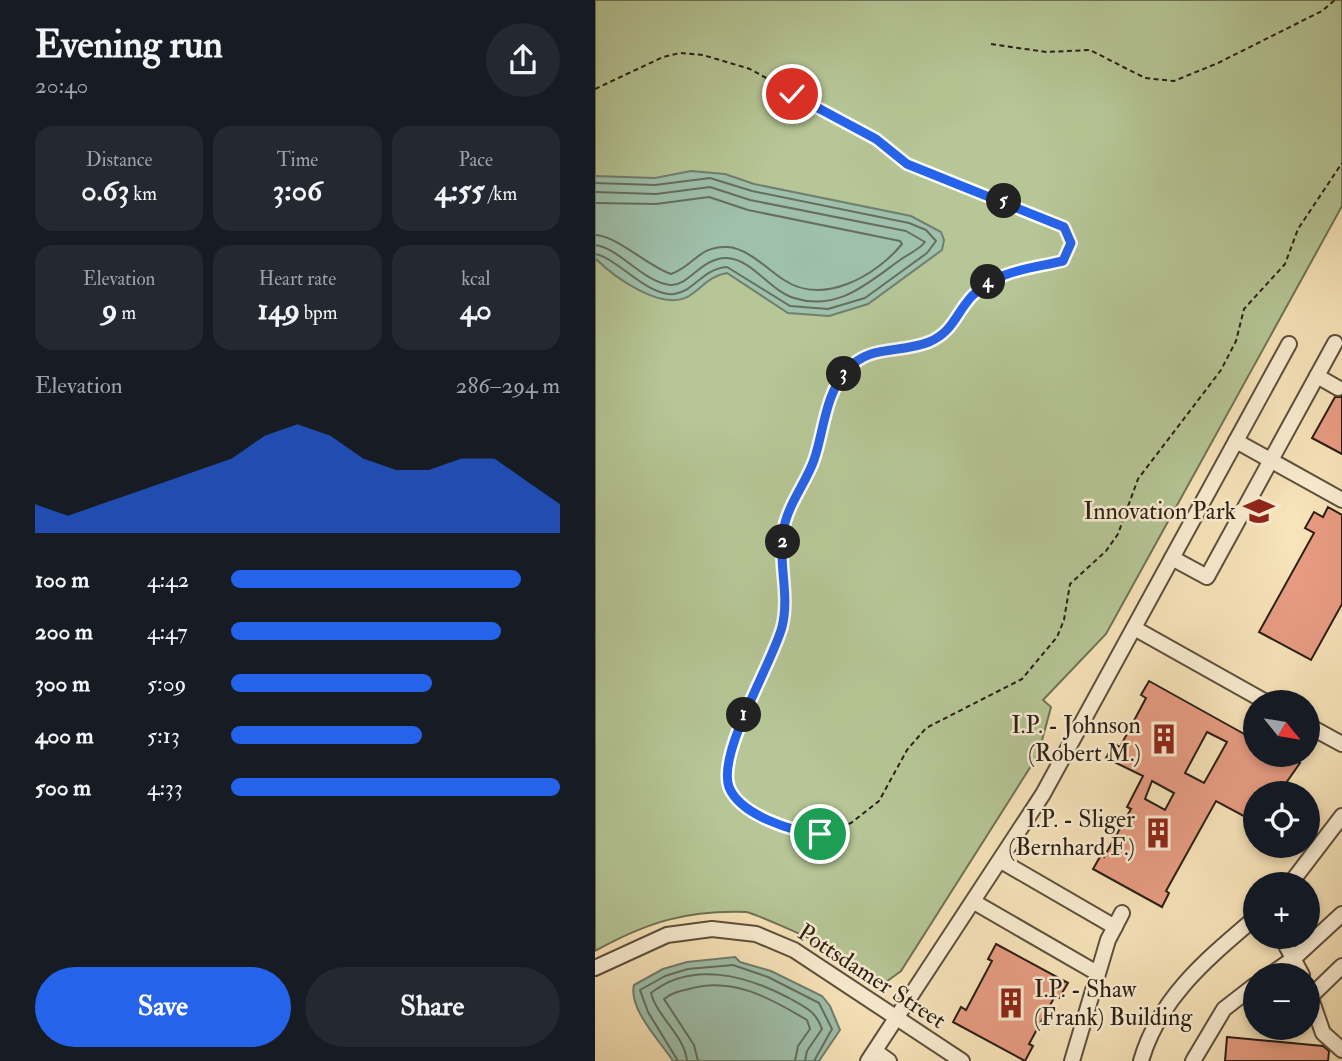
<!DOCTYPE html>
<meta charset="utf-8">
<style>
body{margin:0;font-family:"IM FELL Double Pica",serif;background:#242831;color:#f1f3f6;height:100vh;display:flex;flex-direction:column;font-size:26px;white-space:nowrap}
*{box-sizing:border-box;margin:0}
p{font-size:23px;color:#9ea1a6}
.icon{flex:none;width:38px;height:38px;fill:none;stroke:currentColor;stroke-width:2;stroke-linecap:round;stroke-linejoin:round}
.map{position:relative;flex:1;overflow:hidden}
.drawer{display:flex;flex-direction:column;background:#171b24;width:595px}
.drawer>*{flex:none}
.needle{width:46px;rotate:120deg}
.tools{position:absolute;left:648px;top:690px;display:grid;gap:14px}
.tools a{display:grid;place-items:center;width:77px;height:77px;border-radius:50%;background:#171b24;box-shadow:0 4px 10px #0003;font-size:35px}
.pin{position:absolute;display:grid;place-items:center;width:60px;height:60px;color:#fff;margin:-30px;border:4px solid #fff;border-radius:50%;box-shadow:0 2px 7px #0007}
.km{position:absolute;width:35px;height:35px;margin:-18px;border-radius:50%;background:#222;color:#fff;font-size:19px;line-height:35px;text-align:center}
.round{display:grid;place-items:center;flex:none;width:74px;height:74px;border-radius:37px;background:#242831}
.headline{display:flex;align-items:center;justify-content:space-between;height:119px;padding:0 35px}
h1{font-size:38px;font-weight:700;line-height:52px}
.metrics{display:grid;grid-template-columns:repeat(3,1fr);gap:10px;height:119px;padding:7px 35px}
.metrics div{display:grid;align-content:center;border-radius:18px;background:#242831;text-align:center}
.metrics b{font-size:30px;font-weight:700}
.metrics small{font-size:19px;font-weight:400}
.metrics p{font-size:19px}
.chart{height:196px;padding:14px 35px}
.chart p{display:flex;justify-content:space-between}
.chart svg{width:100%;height:126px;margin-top:7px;fill:#2563eb;opacity:.7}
.button{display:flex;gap:14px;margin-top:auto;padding:14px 35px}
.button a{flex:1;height:80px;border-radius:42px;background:#2563eb;color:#fff;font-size:28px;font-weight:700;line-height:80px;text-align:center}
.button a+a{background:#242831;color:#f1f3f6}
ul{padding:0 35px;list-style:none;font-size:23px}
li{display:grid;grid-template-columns:112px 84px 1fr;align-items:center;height:52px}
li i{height:18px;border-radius:9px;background:#2563eb}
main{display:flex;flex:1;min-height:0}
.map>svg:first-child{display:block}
</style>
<main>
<section class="drawer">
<div class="headline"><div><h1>Evening run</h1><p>20:40</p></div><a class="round"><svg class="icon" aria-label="share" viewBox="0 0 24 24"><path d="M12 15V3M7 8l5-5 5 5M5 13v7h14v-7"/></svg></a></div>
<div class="metrics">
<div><p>Distance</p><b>0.63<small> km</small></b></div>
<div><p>Time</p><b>3:06</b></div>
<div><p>Pace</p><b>4:55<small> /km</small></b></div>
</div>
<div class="metrics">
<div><p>Elevation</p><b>9<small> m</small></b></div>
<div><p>Heart rate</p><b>149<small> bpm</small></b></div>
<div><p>kcal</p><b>40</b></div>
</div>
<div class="chart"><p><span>Elevation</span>286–294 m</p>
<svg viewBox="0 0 160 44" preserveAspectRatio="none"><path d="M0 44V34L10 38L20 34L30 30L40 26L50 22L60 18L70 10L80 6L90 10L100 18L110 22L120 22L130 18L140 18L150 26L160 34V44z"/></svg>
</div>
<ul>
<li><b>100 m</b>4:42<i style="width:88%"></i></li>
<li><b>200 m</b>4:47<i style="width:82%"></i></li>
<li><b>300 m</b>5:09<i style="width:61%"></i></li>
<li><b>400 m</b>5:13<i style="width:58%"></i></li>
<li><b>500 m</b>4:33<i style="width:100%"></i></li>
</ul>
<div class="button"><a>Save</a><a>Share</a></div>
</section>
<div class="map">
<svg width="747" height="1061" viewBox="0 0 747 1061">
<rect width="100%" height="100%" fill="#f9e5bb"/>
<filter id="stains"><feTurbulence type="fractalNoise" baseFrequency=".00286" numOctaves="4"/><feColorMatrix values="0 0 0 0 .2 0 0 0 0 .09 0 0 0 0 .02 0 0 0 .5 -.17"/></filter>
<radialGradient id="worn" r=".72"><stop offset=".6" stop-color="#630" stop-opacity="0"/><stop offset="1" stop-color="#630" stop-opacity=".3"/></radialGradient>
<path fill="#b6c696" stroke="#707256" stroke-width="2" d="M0 0H747V206L511 634 448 700 456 707 443 755 306 971 287 985C260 979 239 953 215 939 208 935 158 913 151 912 92 910 52 922 0 951Z"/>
<g fill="#9fc0ab" stroke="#707f6f" stroke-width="2">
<path d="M96 171 130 174 159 184 316 216 346 232 349 240 347 250 273 304 234 316 193 313 132 273C114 276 108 287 94 296 67 312 19 277 0 258V176L60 178Z"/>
<path d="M140 957 145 962 176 971 227 996 235 1006 245 1030 224 1061H78C66 1042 33 1009 39 985L68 969 92 962Z"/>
</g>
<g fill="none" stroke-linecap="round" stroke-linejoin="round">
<g stroke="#646f60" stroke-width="2">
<path d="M0 183 60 185 115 178 157 191 314 223 331 230 341 241 332 253 270 298 233 309 195 306 132 267C107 269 100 291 79 294 53 297 21 257 0 254"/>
<path d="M0 192 61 194 115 187 155 200 311 231 330 242C324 250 313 254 305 260 273 283 242 312 199 298 175 291 156 258 131 258 106 258 93 287 75 285 48 282 23 247 0 245"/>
<path d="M0 203 61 204 114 197 153 210 305 241 307 244C281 276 228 306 189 280 172 269 154 249 133 247 104 245 98 267 76 274 52 266 23 236 0 235"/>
<path d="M83 1061 53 1012 45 990 70 976 93 969 138 965 173 977 224 1003 237 1029 219 1061"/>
<path d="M92 1061C90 1036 62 1017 56 993 97 960 152 976 194 998 210 1007 221 1011 227 1029L212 1051 210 1061"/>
<path d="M103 1061 99 1045 69 999C76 993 85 991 94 989 137 976 175 998 212 1020L215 1029 203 1046 200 1061"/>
</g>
</g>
<g fill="#e99d84" stroke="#291e15" stroke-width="2" fill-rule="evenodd">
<path d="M740 397H747V454L717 438Z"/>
<path d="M733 507 747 515V604L716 660 664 632 719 533 710 528 719 512 728 517Z"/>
<path d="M554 681 660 740V754H685L705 763 684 793H660V822L621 801 571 891 574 893 567 907 498 869 506 855 509 857 536 809 532 807 548 776 511 758 519 744 525 747 551 698 546 695ZM612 732 632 742 609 783 590 773ZM557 781 579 793 570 810 550 799Z"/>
<path d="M401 944 473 983 464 998 460 996 434 1044 438 1046 430 1061 358 1022 366 1007 371 1010 397 961 393 959Z"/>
<path d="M632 1037 728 1046 734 1051 733 1061H630Z"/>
</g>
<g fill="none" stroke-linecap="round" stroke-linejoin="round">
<g stroke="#5d503e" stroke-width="18">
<g id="minor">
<path d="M722 376 743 388"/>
<path d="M641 441 747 500"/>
<path d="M577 558 612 577 740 343"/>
<path d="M539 628 671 702"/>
<path d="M712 725 747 744"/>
<path d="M406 861 520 927"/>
<path d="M695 884 747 816"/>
<path d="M379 902 502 973"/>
<path d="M686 936 707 975"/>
<path d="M0 968 72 935 117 929 161 934 199 950 367 1061"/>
<path d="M675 975 698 959 747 914"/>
<path d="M712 987 728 1033 747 1050"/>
<path d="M716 996 747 966"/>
<path d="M280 1051 294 1061"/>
<path d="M273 1061 448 794 694 344"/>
<path d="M477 1061 513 940 527 913"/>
<path d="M546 1061C564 998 612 959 660 918"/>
<path d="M598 1061 629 1009 660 985"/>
</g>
</g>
<g stroke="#291e15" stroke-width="2" stroke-dasharray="5 3.5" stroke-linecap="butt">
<path d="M396 44 451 52 495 50 550 78 579 81 623 63 727 11 740 0"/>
<path d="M0 89 68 57 85 53 108 55 155 69 281 139 312 164 469 227 476 243 468 261 418 270 395 280 374 298 363 319 346 336 332 343 275 352 247 377 229 417 219 459 202 489 188 531 191 602 187 625 149 715 134 767 135 788 141 798 171 819 208 833 225 834 256 823 284 801 312 750 331 728 427 679 462 637 469 620 475 584 511 551 523 534 543 479 626 370 641 341 649 309 690 264 703 229 747 163"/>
</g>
<use href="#minor" stroke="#fbeed3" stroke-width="14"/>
</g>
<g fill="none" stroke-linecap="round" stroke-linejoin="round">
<g stroke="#fff" stroke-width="14">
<path id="route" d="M197 94 281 139 312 164 469 227 476 243 468 261C434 269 403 270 377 296 361 313 358 332 334 342 304 354 275 344 252 370 230 394 229 431 219 460 211 483 192 505 188 532 183 564 195 595 187 627 177 664 122 753 134 787 145 815 198 832 225 834"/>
</g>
<use href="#route" stroke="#2563eb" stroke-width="9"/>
</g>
<defs>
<g id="university-bare" transform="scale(2.415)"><path d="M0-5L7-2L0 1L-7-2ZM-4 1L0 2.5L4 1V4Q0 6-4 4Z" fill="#8f2418" stroke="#fbeed3" stroke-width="2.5" paint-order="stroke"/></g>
<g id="building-bare" transform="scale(2.415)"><path d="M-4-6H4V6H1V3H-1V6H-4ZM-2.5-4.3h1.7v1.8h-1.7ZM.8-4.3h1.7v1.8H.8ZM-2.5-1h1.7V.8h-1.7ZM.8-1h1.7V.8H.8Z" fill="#8f2418" stroke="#fbeed3" stroke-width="2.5" paint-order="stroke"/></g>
</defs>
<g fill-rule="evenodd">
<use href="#university-bare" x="664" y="511"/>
<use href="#building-bare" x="569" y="739"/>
<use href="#building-bare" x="563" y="833"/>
<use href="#building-bare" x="416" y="1003"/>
</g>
<g text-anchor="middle" stroke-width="5" stroke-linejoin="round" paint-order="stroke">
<g font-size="24" fill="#291e15" stroke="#fbeed3" text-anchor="end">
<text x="641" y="519">Innovation Park</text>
<text x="546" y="733">I.P. - Johnson<tspan x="546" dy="28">(Robert M.)</tspan></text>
<text x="540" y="827">I.P. - Sliger<tspan x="540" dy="28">(Bernhard F.)</tspan></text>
<text x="439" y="997" text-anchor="start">I.P. - Shaw<tspan x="439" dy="28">(Frank) Building</tspan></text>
</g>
<g font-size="24" fill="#291e15" stroke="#fbeed3">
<text transform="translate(277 976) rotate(33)" y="8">Pottsdamer Street</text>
</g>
</g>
<rect width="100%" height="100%" filter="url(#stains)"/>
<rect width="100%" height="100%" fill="url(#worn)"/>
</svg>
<div class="tools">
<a><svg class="needle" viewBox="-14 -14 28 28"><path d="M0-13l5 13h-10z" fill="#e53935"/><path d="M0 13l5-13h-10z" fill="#9ea1a6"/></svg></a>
<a><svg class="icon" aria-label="locate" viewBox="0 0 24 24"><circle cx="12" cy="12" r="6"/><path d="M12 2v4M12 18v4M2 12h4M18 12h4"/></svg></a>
<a>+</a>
<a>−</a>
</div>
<div class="pin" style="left:225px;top:834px;background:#1e9e55"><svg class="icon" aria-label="arrive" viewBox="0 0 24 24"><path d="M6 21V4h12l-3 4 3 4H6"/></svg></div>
<div class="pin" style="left:197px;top:94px;background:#d93025"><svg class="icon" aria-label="check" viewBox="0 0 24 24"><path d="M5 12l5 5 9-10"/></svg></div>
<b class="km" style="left:149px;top:715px">1</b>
<b class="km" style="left:188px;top:542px">2</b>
<b class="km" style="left:249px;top:374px">3</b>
<b class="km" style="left:393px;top:282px">4</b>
<b class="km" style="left:409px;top:201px">5</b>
</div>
</main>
